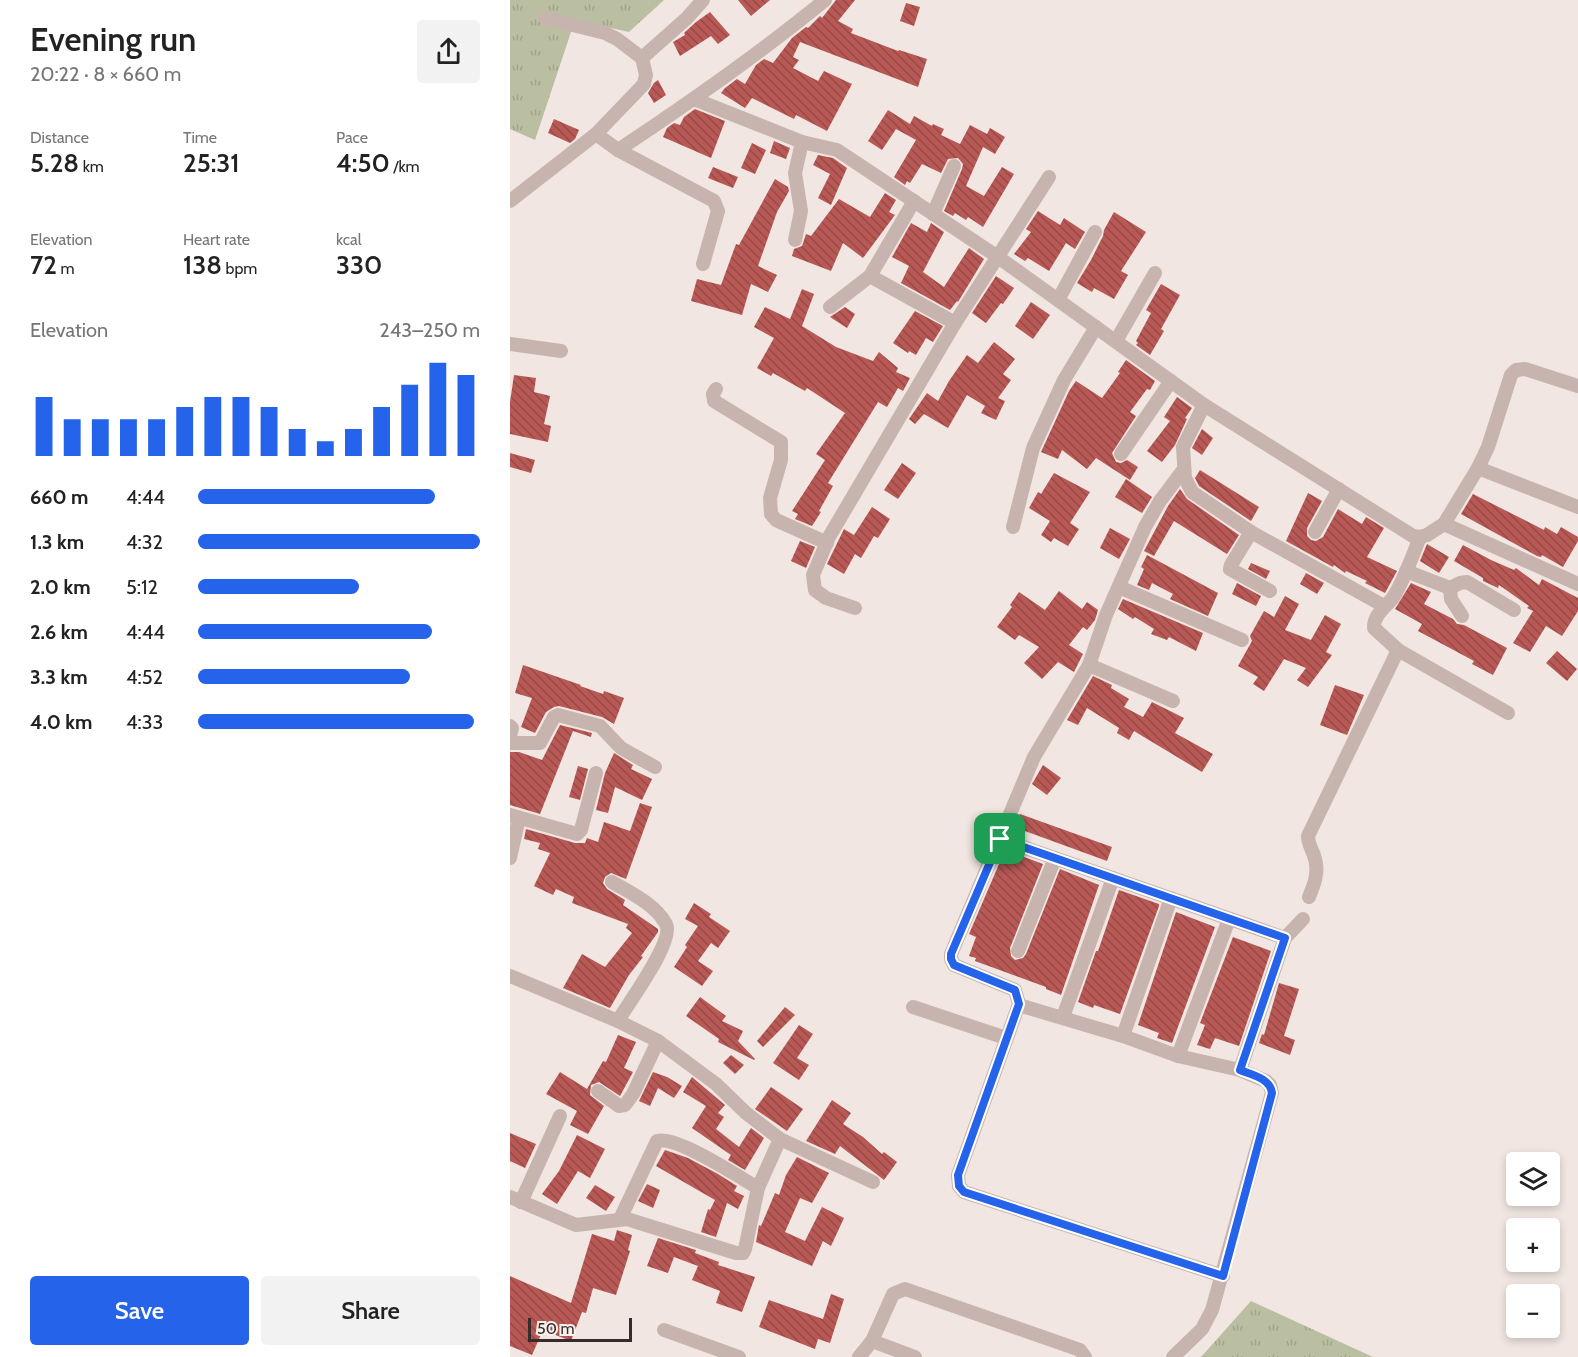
<!DOCTYPE html>
<meta charset="utf-8">
<style>
body{margin:0;font-family:Cabin,sans-serif;background:#f2f2f2;color:#222;height:100vh;display:flex;flex-direction:column;font-size:22px;white-space:nowrap}
*{box-sizing:border-box;margin:0}
p{font-size:20px;color:#767676}
.icon{flex:none;width:33px;height:33px;fill:none;stroke:currentColor;stroke-width:2;stroke-linecap:round;stroke-linejoin:round}
.map{position:relative;flex:1;overflow:hidden}
.sheet{display:flex;flex-direction:column;background:#fff;width:510px}
.sheet>*{flex:none}
.fabs{position:absolute;left:996px;top:1152px;display:grid;gap:12px}
.fabs a{display:grid;place-items:center;width:54px;height:54px;border-radius:6px;background:#fff;box-shadow:0 3px 9px #0003;font-size:30px}
.scale{position:absolute;left:18px;bottom:15px;width:104px;box-sizing:border-box;padding-left:6px;border:3px solid #372c2b;border-top:0;font-size:16px;line-height:21px;white-space:nowrap;color:#372c2b;-webkit-text-stroke:4px #f9f1ed;paint-order:stroke}
.pin{position:absolute;display:grid;place-items:center;width:51px;height:51px;color:#fff;margin:-26px;border-radius:12px;box-shadow:0 3px 9px #0006}
.round{display:grid;place-items:center;flex:none;width:63px;height:63px;border-radius:6px;background:#f2f2f2}
.summary{display:flex;align-items:center;justify-content:space-between;height:102px;padding:0 30px}
h1{font-size:33px;font-weight:600;line-height:45px}
.metrics{display:grid;grid-template-columns:repeat(3,1fr);gap:9px;height:102px;padding:6px 30px}
.metrics div{display:grid;align-content:center}
.metrics b{font-size:26px;font-weight:600}
.metrics small{font-size:16px;font-weight:400}
.metrics p{font-size:16px}
.chart{height:168px;padding:12px 30px}
.chart p{display:flex;justify-content:space-between}
.chart svg{width:100%;height:108px;margin-top:6px;stroke:#2563eb;stroke-width:6}
.action{display:flex;gap:12px;margin-top:auto;padding:12px 30px}
.action a{flex:1;height:69px;border-radius:6px;background:#2563eb;color:#fff;font-size:24px;font-weight:600;line-height:69px;text-align:center}
.action a+a{background:#f2f2f2;color:#222}
ul{padding:0 30px;list-style:none;font-size:20px}
li{display:grid;grid-template-columns:96px 72px 1fr;align-items:center;height:45px}
li i{height:15px;border-radius:8px;background:#2563eb}
main{display:flex;flex:1;min-height:0}
.map>svg:first-child{display:block}
</style>
<main>
<section class="sheet">
<div class="summary"><div><h1>Evening run</h1><p>20:22 · 8 × 660 m</p></div><a class="round"><svg class="icon" aria-label="share" viewBox="0 0 24 24"><path d="M12 15V3M7 8l5-5 5 5M5 13v7h14v-7"/></svg></a></div>
<div class="metrics">
<div><p>Distance</p><b>5.28<small> km</small></b></div>
<div><p>Time</p><b>25:31</b></div>
<div><p>Pace</p><b>4:50<small> /km</small></b></div>
</div>
<div class="metrics">
<div><p>Elevation</p><b>72<small> m</small></b></div>
<div><p>Heart rate</p><b>138<small> bpm</small></b></div>
<div><p>kcal</p><b>330</b></div>
</div>
<div class="chart"><p><span>Elevation</span>243–250 m</p>
<svg viewBox="0 0 160 44" preserveAspectRatio="none"><path d="M5 44V20M15 44V29M25 44V29M35 44V29M45 44V29M55 44V24M65 44V20M75 44V20M85 44V24M95 44V33M105 44V38M115 44V33M125 44V24M135 44V15M145 44V6M155 44V11"/></svg>
</div>
<ul>
<li><b>660 m</b>4:44<i style="width:84%"></i></li>
<li><b>1.3 km</b>4:32<i style="width:100%"></i></li>
<li><b>2.0 km</b>5:12<i style="width:57%"></i></li>
<li><b>2.6 km</b>4:44<i style="width:83%"></i></li>
<li><b>3.3 km</b>4:52<i style="width:75%"></i></li>
<li><b>4.0 km</b>4:33<i style="width:98%"></i></li>
</ul>
<div class="action"><a>Save</a><a>Share</a></div>
</section>
<div class="map">
<svg width="1068" height="1357" viewBox="0 0 1068 1357">
<defs>
<pattern id="grass-tufts" width="24" height="20" patternUnits="userSpaceOnUse" patternTransform="scale(1.5)"><rect width="24" height="20" fill="#bbbfa2"/><path d="M3 7l-1-3M5 7V3M7 7l1-3M15 17l-1-3M17 17v-4M19 17l1-3" fill="none" stroke="#a1a48c"/></pattern>
<pattern id="building-back-hatch" width="6" height="6" patternUnits="userSpaceOnUse" patternTransform="scale(1.5)"><rect width="6" height="6" fill="#b95956"/><path d="M-1 5l2 2M0 0l6 6M5-1l2 2" fill="none" stroke="#974a47"/></pattern>
</defs>
<rect width="100%" height="100%" fill="#f1e6e1"/>
<g fill="url(#grass-tufts)">
<path d="M0 0H154L119 32 65 20 25 140 0 129Z"/>
<path d="M741 1301 863 1357H691Z"/>
</g>
<g fill="url(#building-back-hatch)">
<path d="M228 0H260L241 16Z"/>
<path d="M326 0H345L328 21 343 29 341 33 388 51 389 50 417 59 408 87 290 42 283 57 289 60 283 68 308 81 314 71 342 84 317 131 286 115 284 119 242 98 235 108 211 93 215 88 227 79 235 84 246 65 254 59 263 63 282 38 296 27 298 28 310 16 312 18Z"/>
<path d="M396 3 410 7 404 26 390 21Z"/>
<path d="M200 12 220 35 208 44 201 36 170 56 163 42 175 35 174 33 186 22Z"/>
<path d="M148 80 156 95 144 103 138 93 144 83Z"/>
<path d="M185 109 215 121 201 158 153 137 157 128 164 123 170 125 174 117Z"/>
<path d="M378 110 400 124 404 116 422 126 423 124 434 129 431 135 450 144 460 125 477 134 480 128 495 137 485 154 473 147 456 186 474 196 492 167 504 174 473 227 458 217 456 220 445 213 443 216 434 211 452 169 453 164 448 158 438 159 431 173 412 164 400 183 397 181 395 185 384 177 406 140 386 129 372 150 358 141Z"/>
<path d="M44 119 69 130 65 139 60 143 38 133Z"/>
<path d="M264 141 280 148 276 159 260 153Z"/>
<path d="M242 143 256 150 245 174 231 168Z"/>
<path d="M308 155 323 158 337 168 321 205 308 198 320 174 303 165Z"/>
<path d="M203 167 228 177 223 188 198 178Z"/>
<path d="M265 179 278 187 279 191 267 212 248 266 267 275 258 292 241 284 232 315 181 301 187 279 211 285 226 244 229 245Z"/>
<path d="M375 193 386 200 379 212 385 215 353 258 333 243 321 271 282 256 284 249 292 246 296 234 301 236 329 199 360 217Z"/>
<path d="M528 211 550 225 554 218 575 232 565 249 556 243 539 271 518 258 515 261 504 254 521 232 516 229Z"/>
<path d="M604 212 636 232 611 271 618 275 604 299 584 288 582 292 567 283 581 260 593 236 594 230Z"/>
<path d="M401 223 417 232 421 223 434 232 413 272 434 287 459 248 474 259 448 302 447 301 440 310 391 283 399 266 382 257Z"/>
<path d="M486 276 504 288 493 304 491 303 476 323 462 313Z"/>
<path d="M651 284 670 295 651 329 654 331 640 355 626 345 628 343 626 341 641 313 636 310Z"/>
<path d="M292 289 304 294 292 326 326 347 363 361 369 352 388 368 386 372 400 378 393 391 388 388 377 407 368 402 318 483 323 486 309 511 311 512 302 526 285 519 288 514 282 511 315 460 306 454 335 413 297 388 295 391 263 373 261 376 247 368 264 338 244 327 255 307 280 319Z"/>
<path d="M521 302 540 315 523 339 505 326Z"/>
<path d="M335 307 345 314 337 328 320 317Z"/>
<path d="M405 311 433 326 423 342 416 338 406 355 399 351 398 353 383 343Z"/>
<path d="M484 342 505 359 493 374 501 380 488 398 495 401 486 420 471 413 475 406 457 395 438 428 414 414 405 424 399 419 417 393 428 401 439 381 457 355 468 363Z"/>
<path d="M616 360 645 381 640 390 637 389 620 412 626 416 602 453 606 462 611 463 617 460 628 467 620 480 586 458 577 469 552 450 548 459 531 452 559 391 566 381 592 398 610 373 608 372Z"/>
<path d="M4 375 26 378 24 392 40 396 34 424 41 426 38 442 0 434V402Z"/>
<path d="M667 397 682 408 675 418 677 419 665 445 652 462 637 451 660 421 654 417Z"/>
<path d="M692 429 703 438 692 455 682 448Z"/>
<path d="M0 453 25 460 21 473 0 467Z"/>
<path d="M392 463 406 473 388 499 374 490Z"/>
<path d="M690 470 749 507 741 521 689 486 685 478Z"/>
<path d="M544 473 580 492 560 523 569 529 558 546 544 538 541 542 531 535 540 521 519 508 528 492 531 494Z"/>
<path d="M616 479 642 497 632 513 605 497Z"/>
<path d="M670 489 677 499 729 535 717 554 664 521 644 556 634 551 658 506Z"/>
<path d="M798 493 812 501 797 528V536L801 540 806 541 813 537 828 509 852 524 856 517 874 528 857 557 887 571 875 593 855 583 857 581 836 571 835 573 824 565 823 567 776 541Z"/>
<path d="M963 494 1034 530 1035 527 1047 534 1051 527 1068 537V541L1053 567 1032 555 1031 557 1027 556 951 514Z"/>
<path d="M362 507 380 519 368 538 364 536 351 558 345 554 334 574 317 564 334 529 344 535Z"/>
<path d="M600 528 620 539 609 559 590 548Z"/>
<path d="M290 541 305 547 296 568 281 561Z"/>
<path d="M917 544 939 557 929 573 910 561Z"/>
<path d="M953 545 981 560 1004 570 1006 568 1029 585 1032 579 1068 598V611L1052 636 1036 626 1020 652 1003 643 1023 611 1017 608 1019 606 989 585 988 588 973 581V578L944 561Z"/>
<path d="M637 555 708 593 698 616 660 599 663 594 642 583 639 590 627 585 634 569 631 567Z"/>
<path d="M741 563 760 571 756 579 738 569Z"/>
<path d="M796 573 814 583 807 594 790 584Z"/>
<path d="M727 583 751 596 746 606 722 594Z"/>
<path d="M901 583 921 592 914 604 943 619 947 624 954 625 997 648 983 675 962 664 964 661 908 631 912 624 885 609Z"/>
<path d="M549 591 572 609 577 602 588 610 585 620 577 630 573 627 559 645 573 654 564 672 548 662 532 679 514 663 529 647 509 635 505 640 487 627 502 607 500 605 509 592 535 610Z"/>
<path d="M775 596 789 604 775 630 801 640 815 615 831 624 816 652 822 655 798 687 787 680 796 668 774 659 754 691 743 684 748 677 728 666 742 641 740 636 754 611 764 617Z"/>
<path d="M613 599 693 633 686 651 659 637 657 640 641 634 644 629 625 617 623 619 608 609Z"/>
<path d="M1047 651 1067 669 1057 681 1036 663Z"/>
<path d="M13 665 71 685 70 686 93 694 94 691 114 698 104 724 92 717 49 706 44 707 36 712 25 733 11 727 22 698 5 693Z"/>
<path d="M583 676 602 685 601 688 619 699 614 707 633 717 642 702 674 718 665 733 703 754 692 772 624 731 619 740 607 733 609 728 577 708 568 725 557 720Z"/>
<path d="M825 685 854 695 837 735 810 725Z"/>
<path d="M50 725 82 733 81 737 63 731 30 814 0 805V752H9L32 760Z"/>
<path d="M104 753 123 765 121 769 142 779 132 800 105 787 98 813 86 810 95 773Z"/>
<path d="M533 765 551 778 537 795 522 784Z"/>
<path d="M68 766 78 769 70 800 59 797Z"/>
<path d="M130 803 142 807 116 879 101 873 95 877 93 883 97 889 115 900 113 905 148 929V932L131 956 133 957 119 975 100 1008 53 988 72 954 95 967 122 933 116 928 118 924 62 903 64 897 46 889 43 895 24 886 40 853 28 849 30 843 14 839 16 829 65 843H75L77 838 88 842 94 822 120 831Z"/>
<path d="M510 814 602 847 597 861 504 827Z"/>
<path d="M495 850 533 864 500 948 501 956 505 960 513 958 516 954 550 869 589 885 551 995 536 989V987L465 961 466 958 459 956 466 937 459 934Z"/>
<path d="M609 890 649 904V906L610 1014 584 1005 583 1008 568 1002 586 951H588Z"/>
<path d="M184 903 201 914 199 917 220 931 208 948 201 943 188 961 203 971 192 986 164 967 177 947 175 945 188 926 175 919Z"/>
<path d="M666 912 705 927 662 1043 647 1038 649 1033 628 1025Z"/>
<path d="M723 937 761 951 729 1046 705 1038 700 1049 687 1045 695 1025 690 1023Z"/>
<path d="M769 983 789 989 774 1036 785 1040 780 1055 749 1043 752 1034 754 1035Z"/>
<path d="M190 997 216 1016 212 1021 233 1031 228 1041 245 1059 244 1060 208 1042 209 1039 176 1016Z"/>
<path d="M275 1007 285 1015 253 1047 247 1041Z"/>
<path d="M289 1025 303 1034 287 1058 299 1065 289 1080 263 1063Z"/>
<path d="M108 1035 126 1042 114 1068 123 1072 110 1096 89 1082 81 1085 80 1095 94 1106 78 1134 60 1125 67 1111 36 1094 50 1072 77 1089 93 1061 96 1062Z"/>
<path d="M221 1055 234 1065 225 1074 213 1063Z"/>
<path d="M143 1072 157 1077 172 1086 164 1098 148 1088 140 1106 129 1101Z"/>
<path d="M182 1077 215 1105 208 1113 214 1117 206 1129 229 1147 241 1128 254 1138 235 1170 218 1160 221 1155 182 1128 196 1106 173 1092Z"/>
<path d="M261 1087 293 1109 277 1131 245 1109Z"/>
<path d="M322 1100 341 1113 333 1124 353 1137 372 1154 374 1152 387 1162 374 1180 330 1146 325 1154 296 1141Z"/>
<path d="M0 1133 26 1144 15 1168 0 1161Z"/>
<path d="M67 1135 95 1149 80 1178 68 1171 47 1204 32 1194 49 1171Z"/>
<path d="M155 1150 178 1158 208 1174 227 1186 224 1191 234 1196 228 1209 217 1203 206 1237 191 1232 198 1209 200 1210 205 1200 146 1166Z"/>
<path d="M287 1157 319 1173 302 1203 290 1198 275 1232 295 1241 312 1207 334 1218 321 1246 313 1241 302 1266 246 1242 249 1225 251 1226 265 1193 269 1195 276 1175Z"/>
<path d="M137 1184 150 1190 143 1208 128 1201Z"/>
<path d="M85 1185 105 1197 96 1211 76 1198Z"/>
<path d="M107 1230 122 1235 118 1250 120 1251 106 1295 83 1288 76 1313 72 1312 61 1341 33 1330 22 1355 0 1346V1276L61 1303 82 1234 104 1241Z"/>
<path d="M148 1238 186 1250 185 1253 209 1262 208 1265 245 1277 232 1312 206 1303 210 1291 182 1280 188 1266 164 1257 158 1273 137 1266Z"/>
<path d="M321 1294 334 1299 320 1343 308 1339 305 1349 249 1327 259 1300 313 1319Z"/>
</g>
<g fill="none" stroke-linecap="round" stroke-linejoin="round">
<g stroke="#c8b4ae" stroke-width="14">
<path d="M35 18 95 33 107 39 132 58 136 75 134 84 86 134"/>
<path d="M132 58 177 18 193 0"/>
<path d="M184 99 292 142 327 150 488 257 694 405 903 536 910 537 917 535 934 524 968 468 978 447 1001 375 1006 370 1015 369 1068 386"/>
<path d="M108 150 204 201 208 211 193 264"/>
<path d="M0 201 86 134 108 150C179 103 249 54 315 0"/>
<path d="M423 214 444 166"/>
<path d="M285 240 291 211 285 173 292 142"/>
<path d="M360 276 445 323"/>
<path d="M548 300 585 232"/>
<path d="M320 307 360 276 404 201"/>
<path d="M606 341 645 273"/>
<path d="M0 344 51 351"/>
<path d="M206 389 203 394 204 401 271 442V460L260 498 261 514 266 520 317 543"/>
<path d="M694 405 673 447 675 478 682 492 741 532 874 606"/>
<path d="M611 454 661 381"/>
<path d="M968 468 1068 507"/>
<path d="M934 524 1068 584"/>
<path d="M503 527 523 448 554 380 586 327"/>
<path d="M741 532 721 565 720 569 760 591"/>
<path d="M805 532 829 489"/>
<path d="M910 537C902 557 895 578 884 596 878 606 863 614 864 628L888 650 998 713"/>
<path d="M896 571 940 588 941 599 952 616"/>
<path d="M609 587 732 640"/>
<path d="M940 588 950 583 957 582 1004 610"/>
<path d="M345 608 316 598 305 590 303 575 319 537 445 323 539 177"/>
<path d="M579 665 663 701"/>
<path d="M0 726 2 728 0 736"/>
<path d="M0 743H30L44 717 48 715 90 726 111 748 145 767"/>
<path d="M0 815 67 834 71 830 86 773"/>
<path d="M490 839 775 938"/>
<path d="M0 858 9 818"/>
<path d="M102 882C121 893 145 904 156 924 165 941 118 1003 108 1021L148 1041 206 1084 236 1113 270 1139 248 1188C229 1177 166 1135 147 1141L110 1219"/>
<path d="M799 897C804 885 809 872 805 859 803 850 798 845 798 836L888 650"/>
<path d="M508 951 545 858"/>
<path d="M0 976 108 1021"/>
<path d="M509 1004 448 1175 449 1186 454 1192 713 1276"/>
<path d="M403 1007 496 1038"/>
<path d="M553 1017 603 878"/>
<path d="M613 1036 661 898"/>
<path d="M668 1056 719 919"/>
<path d="M730 1070 775 938 793 919"/>
<path d="M88 1091 109 1106 115 1105 123 1094 148 1041"/>
<path d="M270 1139 363 1182"/>
<path d="M0 1197 66 1225 117 1219 226 1253H233L235 1249 248 1188"/>
<path d="M11 1202 50 1116"/>
<path d="M154 1330 229 1357"/>
<path d="M362 1341 383 1294 395 1289 570 1350 575 1357"/>
<path d="M349 1357 362 1341 405 1357"/>
<path d="M663 1357 692 1329 702 1310 762 1093 760 1085 756 1081 730 1070 668 1056 613 1036 512 1006 509 1004 505 990 444 965 441 959V954L524 757 579 665 596 615 635 527 650 501 674 469"/>
</g>
</g>
<g fill="none" stroke-linecap="round" stroke-linejoin="round">
<g stroke="#fff" stroke-width="12">
<path id="route" d="M490 839 775 938 730 1070C742 1075 760 1078 762 1093L713 1276 454 1192 449 1186 448 1175 509 1004 505 990 444 965 441 959V954Z"/>
</g>
<use href="#route" stroke="#2563eb" stroke-width="8"/>
</g>
</svg>
<div class="fabs">
<a><svg class="icon" aria-label="layers" viewBox="0 0 24 24"><path d="M12 4l9 5-9 5-9-5zM3 14l9 5 9-5"/></svg></a>
<a>+</a>
<a>−</a>
</div>
<div class="scale">50 m</div>
<div class="pin" style="left:490px;top:839px;background:#1e9e55"><svg class="icon" aria-label="arrive" viewBox="0 0 24 24"><path d="M6 21V4h12l-3 4 3 4H6"/></svg></div>
</div>
</main>
